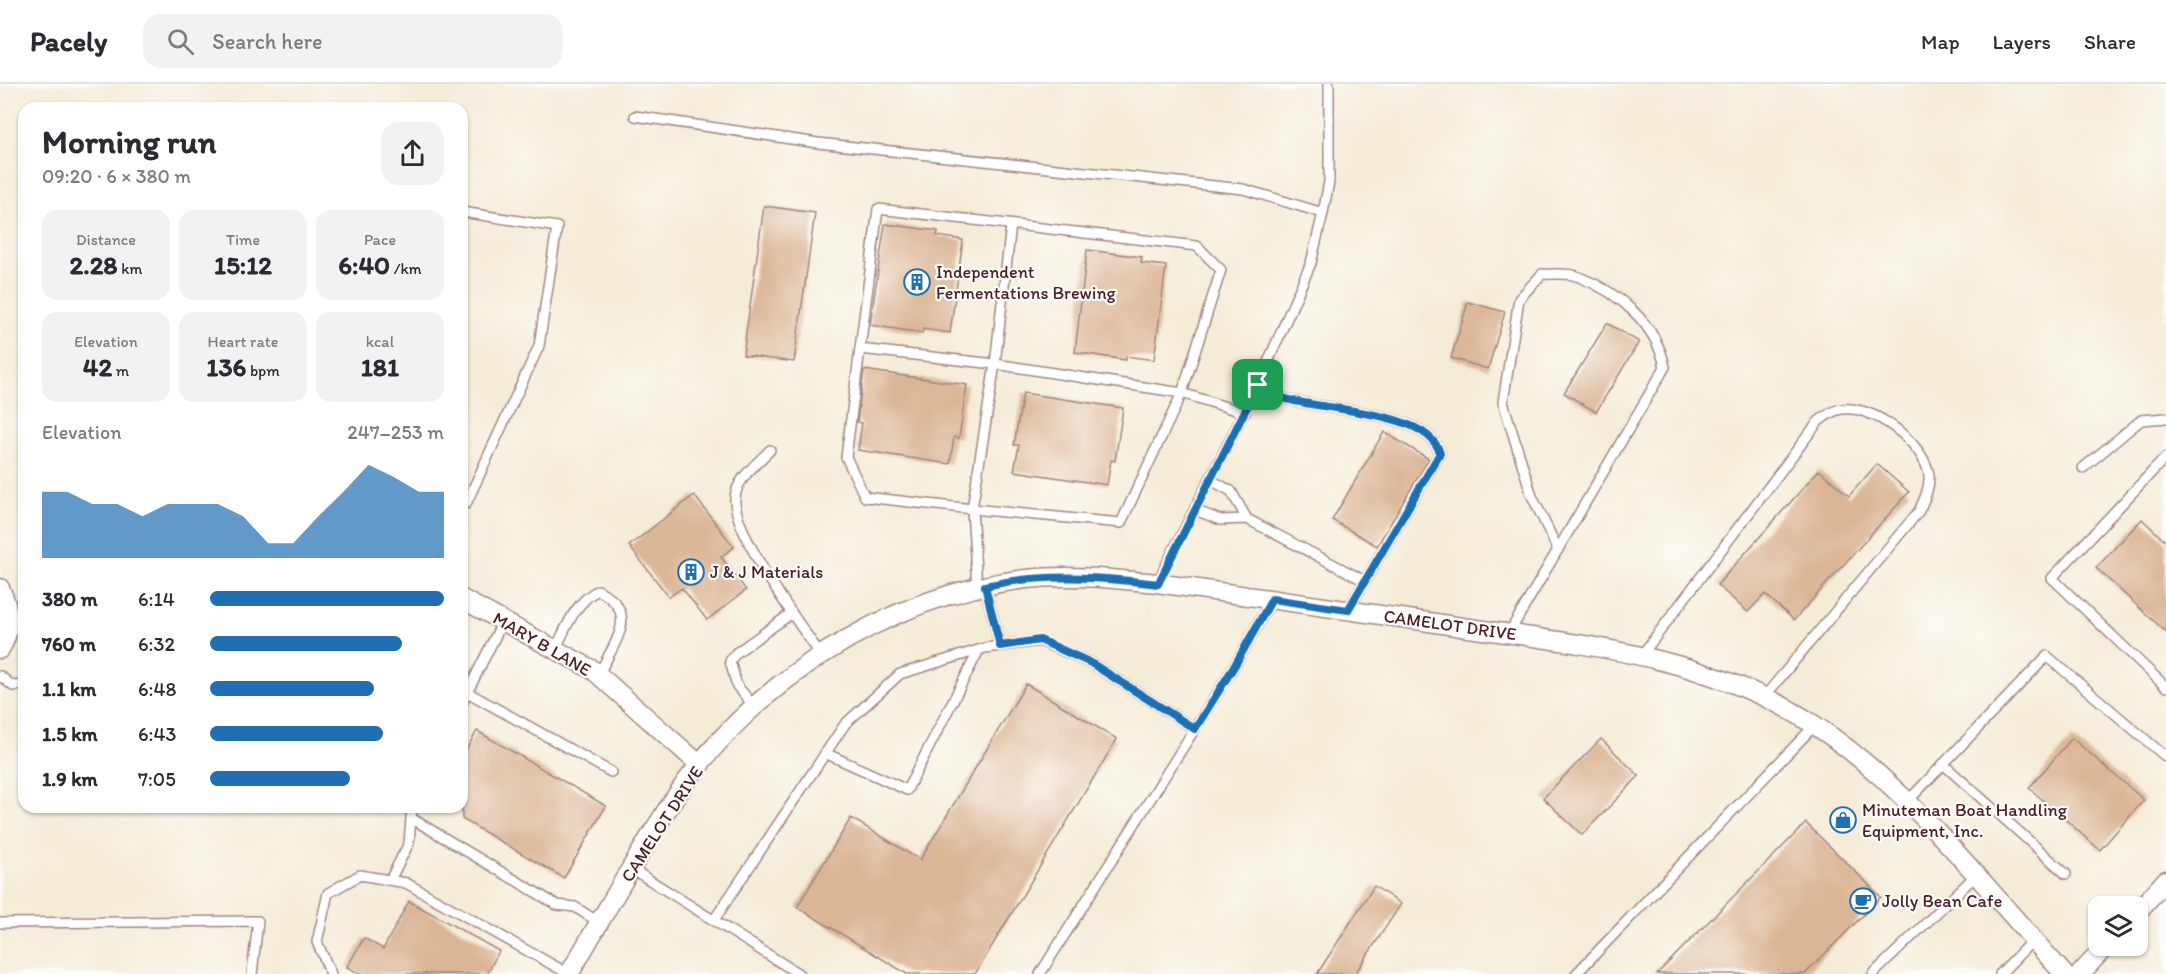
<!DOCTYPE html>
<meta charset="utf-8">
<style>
body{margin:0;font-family:Itim,sans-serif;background:#f2f2f3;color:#2b2b33;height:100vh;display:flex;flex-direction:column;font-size:22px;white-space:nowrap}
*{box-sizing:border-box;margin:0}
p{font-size:20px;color:#7c7c81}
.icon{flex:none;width:33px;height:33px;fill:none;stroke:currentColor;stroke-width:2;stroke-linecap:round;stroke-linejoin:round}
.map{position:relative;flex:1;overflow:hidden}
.panel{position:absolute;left:18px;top:18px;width:450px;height:711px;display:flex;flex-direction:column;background:#fff;border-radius:18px;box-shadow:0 2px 4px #0004}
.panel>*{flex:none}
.fabs{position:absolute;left:2088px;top:812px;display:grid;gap:12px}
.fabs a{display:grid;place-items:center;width:60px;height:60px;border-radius:12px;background:#fff;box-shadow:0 2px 4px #0004;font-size:30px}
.pin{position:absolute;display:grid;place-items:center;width:51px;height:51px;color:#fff;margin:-26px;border-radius:12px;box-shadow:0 3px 9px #0006}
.round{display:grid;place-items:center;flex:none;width:63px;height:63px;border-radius:18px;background:#f2f2f3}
.head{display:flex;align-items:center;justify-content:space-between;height:102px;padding:0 24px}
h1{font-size:33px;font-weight:700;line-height:45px}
.metrics{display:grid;grid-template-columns:repeat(3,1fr);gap:9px;height:102px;padding:6px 24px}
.metrics div{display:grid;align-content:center;border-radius:15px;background:#f2f2f3;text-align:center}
.metrics b{font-size:26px;font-weight:700}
.metrics small{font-size:16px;font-weight:400}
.metrics p{font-size:16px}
.chart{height:168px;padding:12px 24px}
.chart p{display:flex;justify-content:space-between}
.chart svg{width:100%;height:108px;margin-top:6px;fill:#1f6fb2;opacity:.7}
ul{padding:0 24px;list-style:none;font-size:20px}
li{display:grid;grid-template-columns:96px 72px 1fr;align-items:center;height:45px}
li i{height:15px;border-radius:8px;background:#1f6fb2}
header{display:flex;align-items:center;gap:36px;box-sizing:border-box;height:84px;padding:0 30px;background:#fff;border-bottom:2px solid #e1e1e2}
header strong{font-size:28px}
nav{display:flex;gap:33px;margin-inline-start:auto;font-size:21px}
.search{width:420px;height:54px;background:#f2f2f3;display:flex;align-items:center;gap:15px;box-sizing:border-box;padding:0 21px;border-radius:18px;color:#7c7c81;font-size:22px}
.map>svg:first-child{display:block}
</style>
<header>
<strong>Pacely</strong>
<div class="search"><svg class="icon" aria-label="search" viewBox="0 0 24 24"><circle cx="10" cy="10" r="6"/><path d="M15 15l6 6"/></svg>Search here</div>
<nav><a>Map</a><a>Layers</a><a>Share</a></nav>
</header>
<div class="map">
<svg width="2166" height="890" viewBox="0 0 2166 890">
<rect width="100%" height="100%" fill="#fdfcf7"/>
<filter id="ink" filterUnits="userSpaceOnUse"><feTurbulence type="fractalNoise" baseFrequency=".0167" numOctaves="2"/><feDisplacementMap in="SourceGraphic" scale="12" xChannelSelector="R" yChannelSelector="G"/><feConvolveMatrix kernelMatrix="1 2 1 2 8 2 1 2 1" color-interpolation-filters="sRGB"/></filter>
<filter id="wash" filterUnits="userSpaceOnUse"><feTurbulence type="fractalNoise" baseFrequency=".008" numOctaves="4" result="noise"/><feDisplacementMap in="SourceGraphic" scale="24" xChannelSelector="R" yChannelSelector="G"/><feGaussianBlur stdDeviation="1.35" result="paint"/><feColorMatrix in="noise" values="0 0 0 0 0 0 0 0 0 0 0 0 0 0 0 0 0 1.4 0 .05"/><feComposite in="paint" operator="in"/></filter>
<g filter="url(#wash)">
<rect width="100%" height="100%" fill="#f5ecd8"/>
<g id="blocks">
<g fill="#dbb696">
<path d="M764 122 815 129 794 278 743 271Z"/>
<path d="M885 140 938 147 937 152 963 156 950 249 923 245 922 249 870 241Z"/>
<path d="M1087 166 1142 173 1141 179 1166 182 1154 276 1126 272V276L1075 268Z"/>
<path d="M1468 218 1505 228 1488 285 1451 274Z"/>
<path d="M1607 239 1639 258 1596 328 1564 309Z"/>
<path d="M864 286 967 301 959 354 954 353 950 380 858 366 862 339 857 338Z"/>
<path d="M1023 309 1123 324 1115 377 1111 376 1107 401 1014 387 1019 361H1014Z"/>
<path d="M1384 348 1429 375 1377 462 1332 436Z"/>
<path d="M1877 380 1909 408 1794 536 1765 510 1748 528 1717 501 1819 386 1849 412Z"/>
<path d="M694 411 734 463 721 473 746 506 707 536 682 504 669 513 629 462Z"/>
<path d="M2142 435 2166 458V548L2096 484Z"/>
<path d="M1026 600 1117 655 975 890H907L797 823 851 734 920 776Z"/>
<path d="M477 647 606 722 564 794 462 735V673Z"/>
<path d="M2072 654 2144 716 2100 766 2029 704Z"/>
<path d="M1601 655 1639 692 1582 751 1543 714Z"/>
<path d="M1806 739 1881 813 1805 890H1657Z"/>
<path d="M1374 802 1401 820 1355 890H1317Z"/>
<path d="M409 817 499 867 487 890H360L347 883 364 854 383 865Z"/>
</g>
</g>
</g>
<g filter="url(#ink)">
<use href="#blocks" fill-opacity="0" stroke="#a08682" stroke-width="1.5"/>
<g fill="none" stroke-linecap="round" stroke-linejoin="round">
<g stroke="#a08682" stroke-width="12">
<g id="service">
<path d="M635 32 818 59 1243 105 1323 129 1311 179 1258 301 1157 499"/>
<path d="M462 128 557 143 539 262 466 420H462"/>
<path d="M1323 129 1329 98V0"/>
<path d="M860 265 995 280 1182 309 1121 439 972 425 995 280 1011 141"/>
<path d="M1258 301C1266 305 1274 311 1283 314 1320 327 1427 325 1440 369L1348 526"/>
<path d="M770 366C758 379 736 395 735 414 732 448 799 540 821 571"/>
<path d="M2166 373 2052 494 2166 603"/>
<path d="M2083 384 2141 336 2166 334"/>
<path d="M1211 396 1231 407 1247 435"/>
<path d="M1195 426 1220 436 1247 435 1365 497"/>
<path d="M985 502 1000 562"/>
<path d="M977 504 972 425 865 413 846 373 878 125 1197 162 1221 186 1182 309 1245 329"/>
<path d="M1509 549 1665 283C1656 240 1620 209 1579 193 1569 188 1553 191 1542 190L1519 215 1503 318 1532 412 1558 466"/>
<path d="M555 566C566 544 575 518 598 506 642 529 614 558 598 592"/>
<path d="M1641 572 1818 338C1825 332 1833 326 1842 325 1874 321 1924 359 1929 391 1930 404 1924 416 1919 427L1765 612"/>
<path d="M0 592 13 602 24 601"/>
<path d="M467 608 611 688"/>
<path d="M462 619 503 537"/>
<path d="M754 622 737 602 730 577 736 569 792 529"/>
<path d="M825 669 907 706 979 566"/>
<path d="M1943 680 2066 790"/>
<path d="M1907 718 2047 572 2166 673"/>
<path d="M411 734 557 821 575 823 600 839"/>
<path d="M632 785 799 890"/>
<path d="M390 796 409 759 412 723"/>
<path d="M714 836 845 640 900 590 985 564 1040 557 1091 579 1195 645"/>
<path d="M0 839 258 837 252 890"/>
<path d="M331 890 317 858 328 809 360 791 406 799 569 890"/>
<path d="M1040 890 1235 581 1272 515"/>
<path d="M1576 890 1815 641"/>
<path d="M1873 890 1975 792"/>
<path d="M2000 890 2033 856"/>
</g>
</g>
<g stroke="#a08682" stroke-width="21">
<g id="minor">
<path d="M0 504C9 523 13 545 0 565"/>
<path d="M462 515 593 586 700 681"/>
<path d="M2138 827 2166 796"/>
<path d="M569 890C603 833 635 774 672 718 749 601 885 511 1026 495 1070 490 1114 495 1157 499 1257 513 1356 527 1455 542 1578 560 1709 571 1816 642 1909 703 1989 808 2064 890"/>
<path d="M2080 890 2107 861"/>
</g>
</g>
<use href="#service" stroke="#fff" stroke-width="9"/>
<use href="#minor" stroke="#fff" stroke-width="18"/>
</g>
</g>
<g fill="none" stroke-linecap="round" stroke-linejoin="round" filter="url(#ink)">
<g stroke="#fff" stroke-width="12">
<path id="route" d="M1258 301C1266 305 1274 311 1283 314 1320 327 1427 325 1440 369L1348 526 1272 515 1235 581 1195 645 1091 579 1040 556 1000 562 985 502C1042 489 1099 493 1158 500Z"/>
</g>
<use href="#route" stroke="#1f6fb2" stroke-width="8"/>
</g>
<defs>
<g id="building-ring" transform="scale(1.35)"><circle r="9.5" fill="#fdfcf7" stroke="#1f6fb2" stroke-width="1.5"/><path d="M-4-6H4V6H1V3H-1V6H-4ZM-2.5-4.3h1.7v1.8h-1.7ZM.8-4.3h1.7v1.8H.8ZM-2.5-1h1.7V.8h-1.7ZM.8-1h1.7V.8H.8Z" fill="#1f6fb2"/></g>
<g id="shop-ring" transform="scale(1.35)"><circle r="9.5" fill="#fdfcf7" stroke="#1f6fb2" stroke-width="1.5"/><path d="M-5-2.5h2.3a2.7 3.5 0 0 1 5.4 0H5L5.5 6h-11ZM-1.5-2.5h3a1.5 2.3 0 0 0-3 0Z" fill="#1f6fb2"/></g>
<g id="cafe-ring" transform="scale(1.35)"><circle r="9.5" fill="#fdfcf7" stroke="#1f6fb2" stroke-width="1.5"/><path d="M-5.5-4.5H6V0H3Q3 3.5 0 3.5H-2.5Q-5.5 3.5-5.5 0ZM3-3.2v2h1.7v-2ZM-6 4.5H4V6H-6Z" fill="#1f6fb2"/></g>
</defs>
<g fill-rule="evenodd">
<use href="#building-ring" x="917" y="198"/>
<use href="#building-ring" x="691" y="488"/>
<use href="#shop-ring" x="1843" y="736"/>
<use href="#cafe-ring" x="1863" y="817"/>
</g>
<g text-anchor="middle" stroke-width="4.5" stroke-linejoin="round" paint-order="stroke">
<g font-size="18" fill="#4a1f2b" stroke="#fdfcf7" text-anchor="start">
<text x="936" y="194">Independent<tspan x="936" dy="21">Fermentations Brewing</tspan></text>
<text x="710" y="494">J &amp; J Materials</text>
<text x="1862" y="732">Minuteman Boat Handling<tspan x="1862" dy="21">Equipment, Inc.</tspan></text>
<text x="1882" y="823">Jolly Bean Cafe</text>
</g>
<g font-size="18" fill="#4a1f2b" stroke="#fdfcf7">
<text transform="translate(1450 541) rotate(8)" y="6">CAMELOT DRIVE</text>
<text transform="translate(542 560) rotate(30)" y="6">MARY B LANE</text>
<text transform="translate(662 740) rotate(-57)" y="6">CAMELOT DRIVE</text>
</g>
</g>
</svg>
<div class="fabs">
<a><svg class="icon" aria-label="layers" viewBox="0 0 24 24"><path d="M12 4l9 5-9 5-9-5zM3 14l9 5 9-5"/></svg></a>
</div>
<div class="pin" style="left:1258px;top:301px;background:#1e9e55"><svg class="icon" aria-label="arrive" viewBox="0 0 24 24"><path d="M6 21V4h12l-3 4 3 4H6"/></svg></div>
<section class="panel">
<div class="head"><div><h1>Morning run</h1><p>09:20 · 6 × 380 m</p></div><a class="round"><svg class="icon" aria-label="share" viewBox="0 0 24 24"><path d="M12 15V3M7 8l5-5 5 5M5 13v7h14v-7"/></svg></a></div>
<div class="metrics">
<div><p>Distance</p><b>2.28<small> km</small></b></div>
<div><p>Time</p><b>15:12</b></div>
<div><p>Pace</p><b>6:40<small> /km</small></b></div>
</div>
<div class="metrics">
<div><p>Elevation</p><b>42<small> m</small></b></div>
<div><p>Heart rate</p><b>136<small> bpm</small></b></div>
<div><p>kcal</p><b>181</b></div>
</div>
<div class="chart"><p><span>Elevation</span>247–253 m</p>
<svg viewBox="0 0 160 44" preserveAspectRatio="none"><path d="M0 44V17L10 17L20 22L30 22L40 27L50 22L60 22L70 22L80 27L90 38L100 38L110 27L120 17L130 6L140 11L150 17L160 17V44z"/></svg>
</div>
<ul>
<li><b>380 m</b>6:14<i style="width:100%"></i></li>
<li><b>760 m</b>6:32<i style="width:82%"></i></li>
<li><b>1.1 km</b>6:48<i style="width:70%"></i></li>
<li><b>1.5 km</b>6:43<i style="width:74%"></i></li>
<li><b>1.9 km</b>7:05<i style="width:60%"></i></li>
</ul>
</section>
</div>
